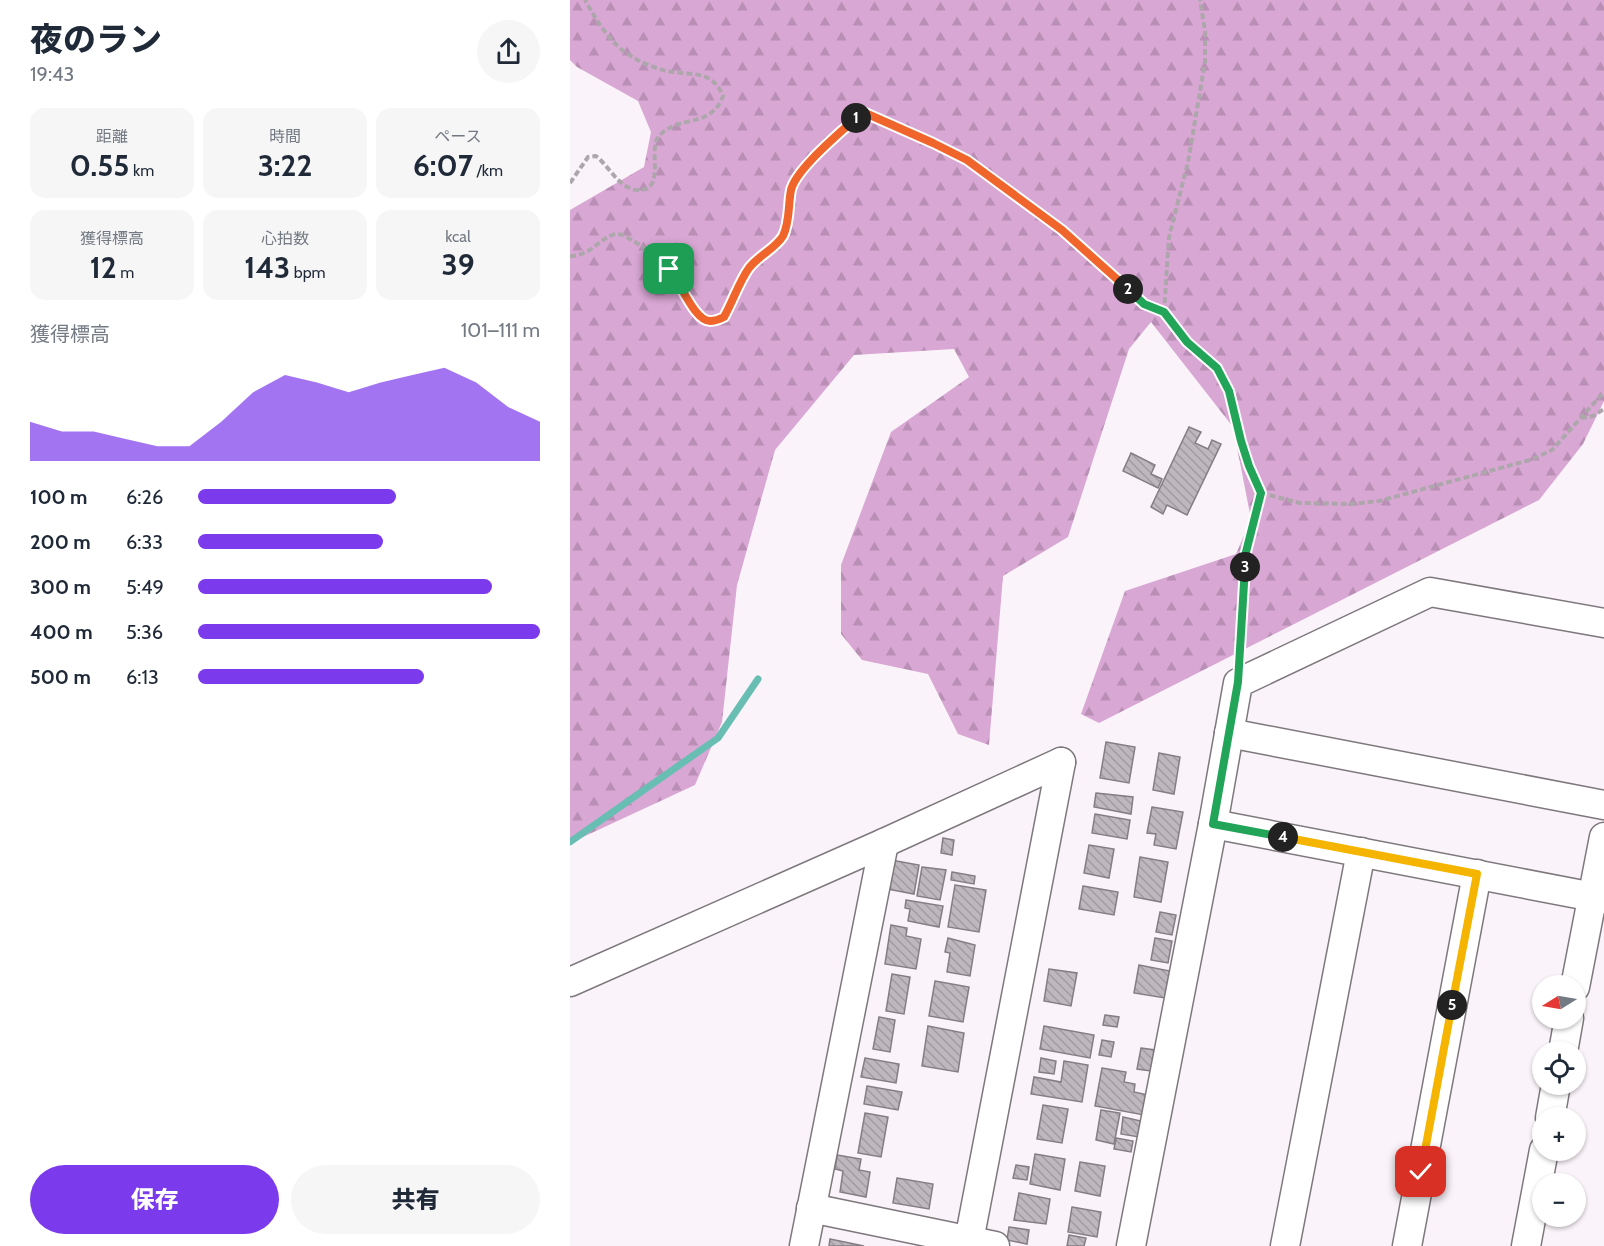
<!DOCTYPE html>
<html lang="ja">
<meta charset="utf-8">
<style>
body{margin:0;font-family:Cabin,"Noto Sans JP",sans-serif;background:#f6f6f7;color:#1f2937;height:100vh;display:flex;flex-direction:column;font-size:22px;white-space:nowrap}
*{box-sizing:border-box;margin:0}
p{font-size:20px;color:#747a83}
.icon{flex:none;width:33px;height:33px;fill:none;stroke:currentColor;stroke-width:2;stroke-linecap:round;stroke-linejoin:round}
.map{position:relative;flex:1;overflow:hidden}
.sheet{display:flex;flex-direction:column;background:#fff;width:570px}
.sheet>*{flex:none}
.needle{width:39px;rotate:259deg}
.buttons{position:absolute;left:962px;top:975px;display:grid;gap:12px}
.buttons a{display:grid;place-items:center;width:54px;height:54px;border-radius:50%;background:#fff;box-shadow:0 2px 4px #0004;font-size:30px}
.pin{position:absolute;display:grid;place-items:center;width:51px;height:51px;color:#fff;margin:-26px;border-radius:12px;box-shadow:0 3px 9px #0006}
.km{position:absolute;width:30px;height:30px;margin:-15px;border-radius:50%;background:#222;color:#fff;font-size:16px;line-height:30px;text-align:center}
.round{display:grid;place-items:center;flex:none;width:63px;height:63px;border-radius:32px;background:#f6f6f7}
.overview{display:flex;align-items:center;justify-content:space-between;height:102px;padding:0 30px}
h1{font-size:33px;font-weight:800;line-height:45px}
.metrics{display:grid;grid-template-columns:repeat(3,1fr);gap:9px;height:102px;padding:6px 30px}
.metrics div{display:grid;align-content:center;border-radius:15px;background:#f6f6f7;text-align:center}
.metrics b{font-size:30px;font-weight:800}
.metrics small{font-size:16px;font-weight:400}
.metrics p{font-size:16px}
.chart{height:168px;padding:12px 30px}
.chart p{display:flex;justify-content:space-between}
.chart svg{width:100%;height:108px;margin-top:6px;fill:#7c3aed;opacity:.7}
.primary-button{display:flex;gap:12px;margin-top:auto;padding:12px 30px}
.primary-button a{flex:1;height:69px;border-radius:36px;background:#7c3aed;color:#fff;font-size:24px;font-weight:800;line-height:69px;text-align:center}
.primary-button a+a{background:#f6f6f7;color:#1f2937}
ul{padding:0 30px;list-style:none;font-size:20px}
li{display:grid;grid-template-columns:96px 72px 1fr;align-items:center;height:45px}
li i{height:15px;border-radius:8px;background:#7c3aed}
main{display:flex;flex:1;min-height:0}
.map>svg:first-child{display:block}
</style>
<main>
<section class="sheet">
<div class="overview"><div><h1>夜のラン</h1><p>19:43</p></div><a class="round"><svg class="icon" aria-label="share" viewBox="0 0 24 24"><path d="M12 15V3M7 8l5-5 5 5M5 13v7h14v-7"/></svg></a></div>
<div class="metrics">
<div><p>距離</p><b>0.55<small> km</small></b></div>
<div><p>時間</p><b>3:22</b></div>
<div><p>ペース</p><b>6:07<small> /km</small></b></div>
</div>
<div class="metrics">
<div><p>獲得標高</p><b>12<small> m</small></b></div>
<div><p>心拍数</p><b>143<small> bpm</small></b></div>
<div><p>kcal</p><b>39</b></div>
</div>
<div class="chart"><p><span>獲得標高</span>101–111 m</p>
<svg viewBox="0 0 160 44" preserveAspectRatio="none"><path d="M0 44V28L10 32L20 32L30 35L40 38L50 38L60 28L70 16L80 9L90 12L100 16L110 12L120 9L130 6L140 12L150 22L160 28V44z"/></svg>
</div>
<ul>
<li><b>100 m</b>6:26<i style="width:58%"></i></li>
<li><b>200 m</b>6:33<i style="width:54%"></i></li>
<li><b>300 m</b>5:49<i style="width:86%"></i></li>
<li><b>400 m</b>5:36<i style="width:100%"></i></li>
<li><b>500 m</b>6:13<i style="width:66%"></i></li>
</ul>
<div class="primary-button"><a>保存</a><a>共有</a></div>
</section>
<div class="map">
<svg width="1034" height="1246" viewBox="0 0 1034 1246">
<defs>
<pattern id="forest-firs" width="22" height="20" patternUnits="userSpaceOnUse" patternTransform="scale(1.5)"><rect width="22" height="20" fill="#d9a7d4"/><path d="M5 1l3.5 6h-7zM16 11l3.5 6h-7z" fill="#b98fb5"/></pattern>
<pattern id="building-back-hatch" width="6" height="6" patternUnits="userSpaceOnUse" patternTransform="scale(1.5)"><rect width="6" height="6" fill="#beb7bd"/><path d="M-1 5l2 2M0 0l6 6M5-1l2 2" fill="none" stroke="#a29ca2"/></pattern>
</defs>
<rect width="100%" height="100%" fill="#faf3f9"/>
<path fill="url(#forest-firs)" d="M0 0H1034V401L1013 444 969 500 529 723 511 714 555 591 666 554 681 519 663 427 581 322 559 349 498 537 433 576 419 745 388 734 358 674 292 660 271 634V565L321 432 399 377 384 349 284 355 205 450 167 585 152 722 125 785 0 843V210L74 167 81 132 68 101 7 67 0 60Z"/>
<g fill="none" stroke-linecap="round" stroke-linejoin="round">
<path stroke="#69beb4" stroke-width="7" d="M0 842 148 738 188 679"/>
</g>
<g fill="url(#building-back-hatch)" stroke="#847e83" stroke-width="1.5">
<path d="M619 427 631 432 625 443 638 449 642 440 651 444 617 515 597 505 593 514 581 507Z"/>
<path d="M561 453 585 465 581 474 592 479 588 488 553 471Z"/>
<path d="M536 742 565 747 559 783 530 778Z"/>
<path d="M589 753 610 757 604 794 583 790Z"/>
<path d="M526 793 563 797 561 814 524 807Z"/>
<path d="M582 807 613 812 606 849 584 845 586 834 577 833Z"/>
<path d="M525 814 560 820 557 839 522 833Z"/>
<path d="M373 838 384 840 382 855 371 853Z"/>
<path d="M519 845 544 849 539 878 514 873Z"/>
<path d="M570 857 598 862 591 902 564 897Z"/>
<path d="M321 860 349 865 344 894 317 889Z"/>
<path d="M352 867 376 870 370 900 347 896Z"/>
<path d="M382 872 405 876 404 884 381 880Z"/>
<path d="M385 885 416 890 409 932 378 927Z"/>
<path d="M513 886 548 892 544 915 509 909Z"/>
<path d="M336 900 373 906 369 927 338 921 340 909 335 908Z"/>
<path d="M590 912 606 915 602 935 586 932Z"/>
<path d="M321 925 337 928 336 936 351 939 346 969 315 964Z"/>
<path d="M378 938 405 945 400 976 377 972 380 953 375 952Z"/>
<path d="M585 938 602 941 598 963 581 960Z"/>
<path d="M569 965 600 971 595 998 564 993Z"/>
<path d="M479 969 507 973 501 1006 474 1001Z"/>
<path d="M322 974 340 977 334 1014 316 1011Z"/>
<path d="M365 981 399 987 393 1022 359 1016Z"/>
<path d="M535 1015 549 1017 547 1027 533 1025Z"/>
<path d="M309 1017 325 1020 320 1052 303 1049Z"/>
<path d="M358 1026 394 1033 388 1072 352 1066Z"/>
<path d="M474 1026 524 1035 520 1058 470 1049Z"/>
<path d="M532 1040 544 1042 541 1057 529 1055Z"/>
<path d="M571 1048 585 1050 581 1071 567 1069Z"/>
<path d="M295 1058 329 1064 326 1083 291 1077Z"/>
<path d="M471 1058 486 1061 484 1074 469 1072Z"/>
<path d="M494 1061 518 1065 512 1102 461 1094 464 1077 491 1082Z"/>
<path d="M532 1068 556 1072 554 1082 565 1084 564 1092 578 1095 574 1115 525 1106Z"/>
<path d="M297 1086 332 1092 328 1110 294 1104Z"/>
<path d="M473 1105 498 1109 492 1143 467 1139Z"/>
<path d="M531 1110 550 1113 544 1144 526 1140Z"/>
<path d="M295 1113 318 1117 311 1157 288 1153Z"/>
<path d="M553 1117 571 1121 569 1137 551 1134Z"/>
<path d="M546 1138 563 1141 561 1152 544 1149Z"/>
<path d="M465 1154 495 1159 490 1190 460 1184Z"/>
<path d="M267 1155 291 1159 289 1170 300 1172 296 1197 270 1192 273 1171 265 1169Z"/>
<path d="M510 1162 535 1166 530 1196 505 1191Z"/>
<path d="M446 1165 459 1167 457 1180 443 1178Z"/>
<path d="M327 1178 363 1184 359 1209 323 1203Z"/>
<path d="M449 1193 480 1199 476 1224 444 1220Z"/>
<path d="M502 1207 531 1212 527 1237 498 1232Z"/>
<path d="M439 1227 459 1230 457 1244 437 1240Z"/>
<path d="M499 1235 516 1238 514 1246H497Z"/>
<path d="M260 1239 294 1246H259Z"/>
</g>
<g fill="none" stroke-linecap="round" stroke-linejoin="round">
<g stroke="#7e787d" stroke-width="31">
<g id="minor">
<path d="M659 733 1034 805"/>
<path d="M643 824 1034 899"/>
<path d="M0 982 314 843 491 762"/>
<path d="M1005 987 1034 837"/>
<path d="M993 1052 999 1018"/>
<path d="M980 1118 986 1084"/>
<path d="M241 1208 425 1246"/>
<path d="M234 1246 314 843"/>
<path d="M398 1246 491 762"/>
<path d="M561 1246 643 824 668 683 860 592 1034 623"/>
<path d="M715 1246 791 852"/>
<path d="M837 1246 907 874"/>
<path d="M956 1246 974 1150"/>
</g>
</g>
<g stroke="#ada7ac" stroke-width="4" stroke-dasharray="6 3" stroke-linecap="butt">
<path d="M0 183 18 157 26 156C39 166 50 190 68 190 97 191 77 149 89 136 109 114 141 129 153 96 142 69 121 76 97 71 82 68 63 59 51 49 35 35 25 18 15 0"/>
<path d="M0 256C25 256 34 229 53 235 70 244 98 263 108 279 116 291 119 310 132 319 138 324 147 320 154 317L178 269 187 259 204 246 214 233 221 191 225 179 260 141 293 112 363 143 397 161 426 180 492 230 574 304 594 312 617 342 637 357 652 374 659 391 679 466 691 493 676 552 669 656"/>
<path d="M594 312 599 237 618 162 635 62V31L630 0"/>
<path d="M1011 418 1023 416 1034 409"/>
<path d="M691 493 730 503 781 504 809 501 960 460 982 450 1034 392"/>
</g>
<use href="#minor" stroke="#fff" stroke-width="28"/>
</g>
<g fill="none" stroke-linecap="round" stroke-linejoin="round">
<g stroke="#fff" stroke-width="12">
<path id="split-1" d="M99 269C110 281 124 321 140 321 144 321 150 319 154 317 163 301 169 282 179 268 189 255 205 249 213 236 220 222 218 205 221 190 226 169 269 134 286 118"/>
</g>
<g stroke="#fff" stroke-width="12">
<path id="split-2" d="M286 118 293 112 363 143 397 160 492 230 558 289"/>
</g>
<g stroke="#fff" stroke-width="12">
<path id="split-3" d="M558 289 574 304 594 312 617 342 647 368 659 391 671 441 679 466 691 493 676 552 675 567"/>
</g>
<g stroke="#fff" stroke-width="12">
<path id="split-4" d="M675 567 668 682 643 824 713 837"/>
</g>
<g stroke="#fff" stroke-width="12">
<path id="split-5" d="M713 837 907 874 882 1005"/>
</g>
<g stroke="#fff" stroke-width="12">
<path id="split-6" d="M851 1172 882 1005"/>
</g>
<use href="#split-1" stroke="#f0652b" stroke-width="8"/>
<use href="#split-2" stroke="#f0652b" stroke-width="8"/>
<use href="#split-3" stroke="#22a559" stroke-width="8"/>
<use href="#split-4" stroke="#22a559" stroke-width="8"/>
<use href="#split-5" stroke="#f5b400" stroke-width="8"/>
<use href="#split-6" stroke="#f5b400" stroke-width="8"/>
</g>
</svg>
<div class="buttons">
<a><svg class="needle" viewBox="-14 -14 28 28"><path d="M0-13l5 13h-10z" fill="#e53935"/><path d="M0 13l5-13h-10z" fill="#747a83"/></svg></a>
<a><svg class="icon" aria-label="locate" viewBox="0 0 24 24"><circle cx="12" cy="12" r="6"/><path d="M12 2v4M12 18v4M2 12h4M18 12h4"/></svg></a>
<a>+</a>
<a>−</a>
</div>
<div class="pin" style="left:99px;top:269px;background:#1e9e55"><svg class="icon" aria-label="arrive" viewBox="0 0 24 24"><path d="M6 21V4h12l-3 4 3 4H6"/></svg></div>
<div class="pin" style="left:851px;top:1172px;background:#d93025"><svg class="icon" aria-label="check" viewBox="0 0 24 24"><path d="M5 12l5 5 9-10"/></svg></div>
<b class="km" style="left:286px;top:118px">1</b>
<b class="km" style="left:558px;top:289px">2</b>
<b class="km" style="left:675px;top:567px">3</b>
<b class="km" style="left:713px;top:837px">4</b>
<b class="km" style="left:882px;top:1005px">5</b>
</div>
</main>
